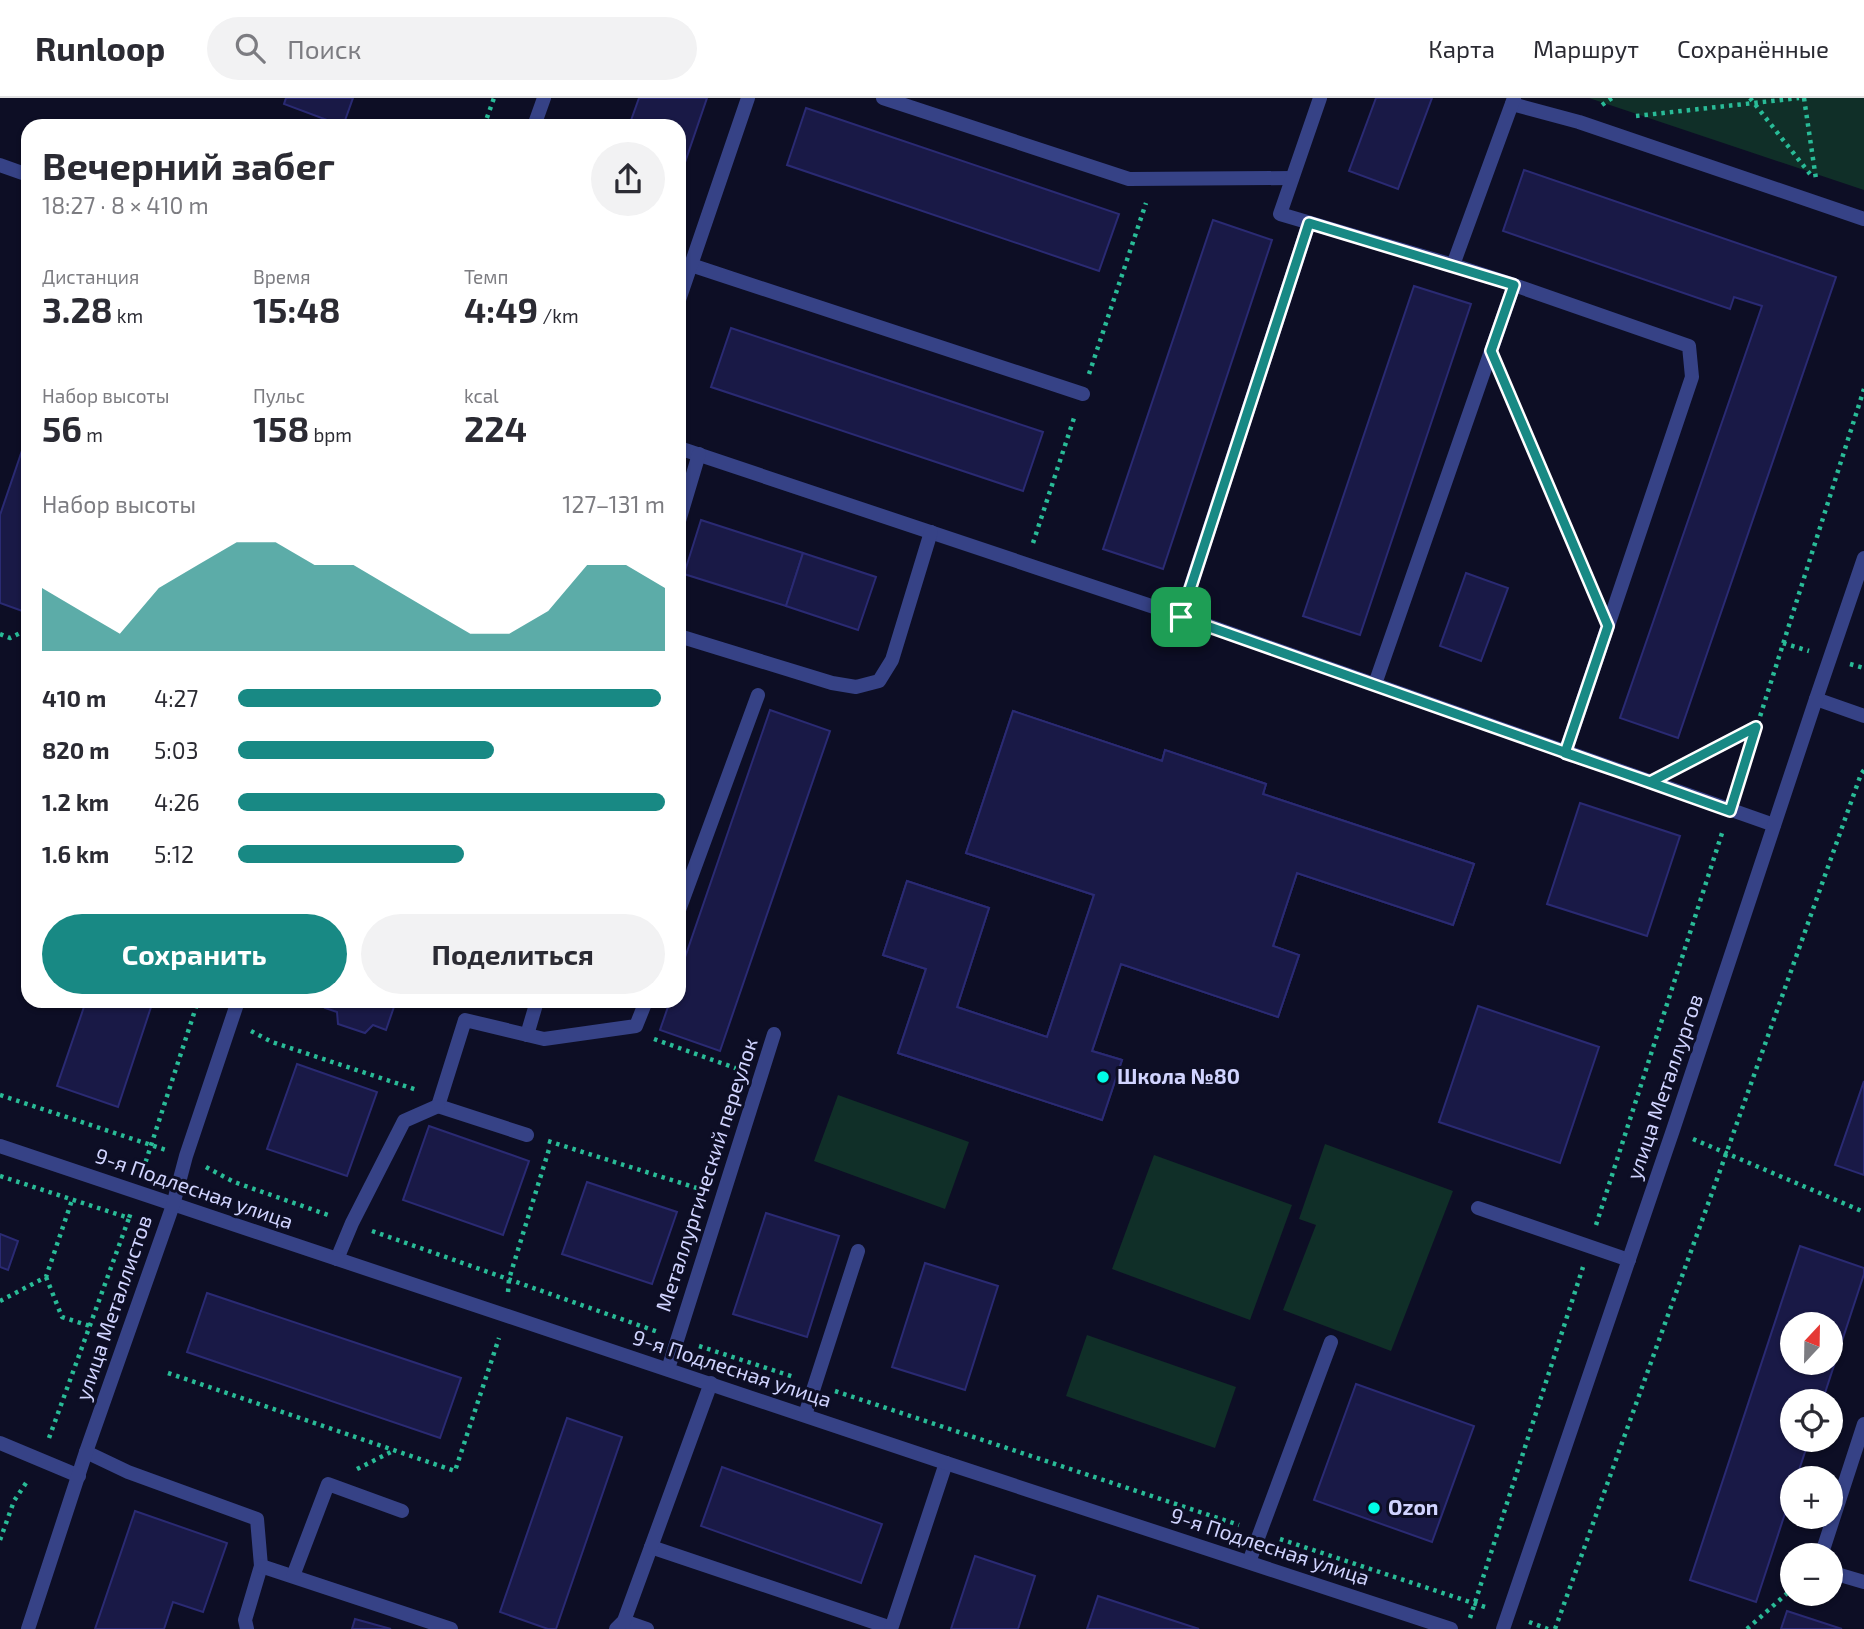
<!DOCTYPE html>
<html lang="ru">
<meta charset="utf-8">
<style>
body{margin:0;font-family:"Exo 2",sans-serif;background:#f2f2f3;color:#2b2b33;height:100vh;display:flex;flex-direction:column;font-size:26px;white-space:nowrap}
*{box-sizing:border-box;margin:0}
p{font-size:23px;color:#7c7c81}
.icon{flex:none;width:38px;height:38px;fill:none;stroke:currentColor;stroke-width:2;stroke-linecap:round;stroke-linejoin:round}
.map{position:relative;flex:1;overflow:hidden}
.panel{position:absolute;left:21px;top:21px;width:665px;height:889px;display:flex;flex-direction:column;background:#fff;border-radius:21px;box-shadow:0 2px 5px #0004}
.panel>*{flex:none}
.needle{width:46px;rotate:22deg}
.fabs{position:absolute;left:1780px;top:1214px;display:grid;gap:14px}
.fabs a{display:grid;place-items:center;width:63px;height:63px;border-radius:50%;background:#fff;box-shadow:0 2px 5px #0004;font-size:35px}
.pin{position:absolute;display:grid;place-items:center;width:60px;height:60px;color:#fff;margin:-30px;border-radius:14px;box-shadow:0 4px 10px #0006}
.round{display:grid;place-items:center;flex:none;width:74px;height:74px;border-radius:37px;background:#f2f2f3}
.summary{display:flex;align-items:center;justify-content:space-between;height:119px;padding:0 21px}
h1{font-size:38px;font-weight:700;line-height:52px}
.stats{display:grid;grid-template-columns:repeat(3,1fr);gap:10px;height:119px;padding:7px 21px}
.stats div{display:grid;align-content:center}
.stats b{font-size:35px;font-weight:700}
.stats small{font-size:19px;font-weight:400}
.stats p{font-size:19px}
.chart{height:196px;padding:14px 21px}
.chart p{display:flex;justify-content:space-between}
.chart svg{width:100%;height:126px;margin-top:7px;fill:#188984;opacity:.7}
.cta{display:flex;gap:14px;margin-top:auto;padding:14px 21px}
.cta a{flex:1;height:80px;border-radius:42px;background:#188984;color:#fff;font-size:28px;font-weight:700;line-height:80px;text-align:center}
.cta a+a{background:#f2f2f3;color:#2b2b33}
ul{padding:0 21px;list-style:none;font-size:23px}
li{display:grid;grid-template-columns:112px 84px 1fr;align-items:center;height:52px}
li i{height:18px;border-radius:9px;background:#188984}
header{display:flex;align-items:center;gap:42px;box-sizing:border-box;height:98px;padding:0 35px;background:#fff;border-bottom:2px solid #e1e1e2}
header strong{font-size:33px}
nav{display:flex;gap:38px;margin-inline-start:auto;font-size:24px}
.search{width:490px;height:63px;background:#f2f2f3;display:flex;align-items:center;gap:18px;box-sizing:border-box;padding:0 24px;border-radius:38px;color:#7c7c81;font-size:26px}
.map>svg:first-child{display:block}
</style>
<header>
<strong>Runloop</strong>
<div class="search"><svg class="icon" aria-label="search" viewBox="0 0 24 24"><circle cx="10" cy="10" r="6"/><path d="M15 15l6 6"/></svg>Поиск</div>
<nav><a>Карта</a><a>Маршрут</a><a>Сохранённые</a></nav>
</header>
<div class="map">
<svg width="1864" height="1531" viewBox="0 0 1864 1531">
<rect width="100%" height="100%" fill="#0d0e25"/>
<g fill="#102f28">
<path d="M1589 0H1864V92Z"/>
<path d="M838 997 969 1044 945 1111 814 1063Z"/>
<path d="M1325 1046 1453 1093 1391 1253 1283 1212 1316 1127 1299 1121Z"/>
<path d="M1154 1057 1292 1107 1250 1222 1112 1171Z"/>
<path d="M1087 1237 1236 1289 1215 1350 1066 1298Z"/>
</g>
<g fill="#191946" stroke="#2a2a73" stroke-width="2" fill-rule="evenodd">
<path d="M286 0H353L343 28 284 6Z"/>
<path d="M639 0H707L679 82V28H629Z"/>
<path d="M1376 0H1432L1398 91 1349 73Z"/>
<path d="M806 10 1119 116 1099 173 787 67Z"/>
<path d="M1524 72 1836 179 1678 640 1620 620 1762 208 1734 199 1730 211 1503 133Z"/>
<path d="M1213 122 1272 142 1163 471 1103 451Z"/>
<path d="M1414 188 1471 206 1360 537 1303 518Z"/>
<path d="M731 230 1043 334 1023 393 711 289Z"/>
<path d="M28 335V515L0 505V417Z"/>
<path d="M701 422 803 455 786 508 684 476Z"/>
<path d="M803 455 876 479 858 532 786 508Z"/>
<path d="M1466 475 1508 490 1481 563 1440 548Z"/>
<path d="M770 612 830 633 720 953 660 932 670 903H679V877Z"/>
<path d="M1013 613 1162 663 1165 652 1266 686 1263 696 1474 766 1453 827 1297 775 1273 848 1299 857 1278 919 1121 866 1092 953 1122 962 1102 1022 898 955 926 871 883 857 907 783 989 810 957 909 1047 939 1094 797 966 755ZM1148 709 1254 745 1224 834 1117 798Z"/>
<path d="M1013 613 1162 663 1165 652 1266 686 1263 696 1474 766 1453 827 1297 775 1273 848 1299 857 1278 919 1121 866 1092 953 1122 962 1102 1022 898 955 926 871 883 857 907 783 989 810 957 909 1047 939 1094 797 966 755Z"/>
<path d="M1580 705 1680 738 1647 838 1547 806Z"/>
<path d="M86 903H153L118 1009 57 988Z"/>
<path d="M328 903H396L386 932 373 927 365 935 338 926 337 914 325 910Z"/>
<path d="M1478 908 1599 949 1560 1065 1439 1024Z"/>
<path d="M297 966 377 994 347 1078 267 1051Z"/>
<path d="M1864 983V1077L1835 1067Z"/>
<path d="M429 1028 529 1063 503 1137 403 1102Z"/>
<path d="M587 1084 677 1114 652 1186 562 1156Z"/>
<path d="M766 1115 839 1138 807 1239 733 1216Z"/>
<path d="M0 1136 18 1143 8 1172 0 1169Z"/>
<path d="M1800 1148 1864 1170V1176L1822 1304H1792V1342H1809L1796 1381H1792V1394L1756 1504 1690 1482ZM1792 1227H1830V1265H1792Z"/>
<path d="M925 1165 998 1188 965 1292 892 1269Z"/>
<path d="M207 1195 461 1280 440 1340 187 1254Z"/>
<path d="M1356 1286 1474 1328 1432 1444 1314 1402Z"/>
<path d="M567 1320 622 1339 556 1531H548L500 1514Z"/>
<path d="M722 1369 882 1426 861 1485 701 1428Z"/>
<path d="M135 1413 227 1445 203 1514 173 1504 164 1531H95Z"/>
<path d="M975 1458 1035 1478 1018 1531H951Z"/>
<path d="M1098 1498 1199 1531H1087Z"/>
<path d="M1787 1513 1842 1531H1781Z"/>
<path d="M355 1521 391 1531H352Z"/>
</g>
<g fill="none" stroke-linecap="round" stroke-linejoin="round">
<g stroke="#29bb97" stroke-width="4.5" stroke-dasharray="3.5 5" stroke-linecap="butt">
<path d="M1750 0 1810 76"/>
<path d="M1804 0 1816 81"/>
<path d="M1602 7 1612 0"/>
<path d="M1636 18 1799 0"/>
<path d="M484 28 494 0"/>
<path d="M1089 276 1146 105"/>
<path d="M1505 286 1593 494"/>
<path d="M1033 445 1075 317"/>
<path d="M0 536 10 540 28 531"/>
<path d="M1783 545 1809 553"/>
<path d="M1850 566 1864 570"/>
<path d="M1679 669 1755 630"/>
<path d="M1737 691 1864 291"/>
<path d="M251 933 272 944 417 992"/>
<path d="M654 941 738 971"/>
<path d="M0 997 166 1052"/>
<path d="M1693 1041 1864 1114"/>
<path d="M548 1043 700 1091"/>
<path d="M206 1069 234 1084 331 1118"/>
<path d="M143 1072 198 903"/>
<path d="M0 1078 129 1120 131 1114"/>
<path d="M1596 1127 1723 732"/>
<path d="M372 1133 658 1234"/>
<path d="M46 1179 62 1219 90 1228"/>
<path d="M508 1194 509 1181 550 1048"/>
<path d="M0 1203 46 1179 72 1102"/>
<path d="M699 1248 794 1279"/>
<path d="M168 1275 455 1373 499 1240"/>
<path d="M835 1293 1239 1427"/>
<path d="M49 1340 129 1120"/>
<path d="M357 1371 395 1352"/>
<path d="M1280 1441 1488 1510"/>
<path d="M0 1442 14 1403 28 1382"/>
<path d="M1470 1520 1583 1169"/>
<path d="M1529 1524 1548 1531"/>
<path d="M1555 1531 1726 1056 1861 676 1864 672"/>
<path d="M1747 1531 1792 1491"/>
</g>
<g stroke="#364286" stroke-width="14">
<path d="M883 0 1129 81 1292 80"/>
<path d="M1320 0 1280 116 1453 167"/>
<path d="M1512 6 1579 24 1864 121"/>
<path d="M0 67 28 77"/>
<path d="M691 167 1083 296"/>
<path d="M1514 187 1453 167 1514 0"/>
<path d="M679 202 748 0"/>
<path d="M679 350 1181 518 1774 727"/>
<path d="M679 423 699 356"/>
<path d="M1181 518 1309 125"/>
<path d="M679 538 832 585 856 589 879 583 892 562 931 434"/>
<path d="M1375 586 1514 187 1689 248 1692 279 1565 655"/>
<path d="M1816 601 1864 618"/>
<path d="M679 812 758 597"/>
<path d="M527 937 537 903"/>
<path d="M527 1037 438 1008 465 922 544 941 636 928 646 903"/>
<path d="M1478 1110 1629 1162"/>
<path d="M337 1161 352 1125 404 1023 438 1008"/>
<path d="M668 1271 774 936"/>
<path d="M805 1317 858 1153"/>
<path d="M0 1345 79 1378"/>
<path d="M86 1354 128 1374 257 1421 261 1468 245 1522 247 1531"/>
<path d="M651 1449 891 1530"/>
<path d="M1821 1458 1864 1326"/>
<path d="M1249 1464 1331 1244"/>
<path d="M261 1468 451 1531"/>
<path d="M1830 1474 1864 1484"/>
<path d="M293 1478 328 1386 402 1413"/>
<path d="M624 1523 647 1531"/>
<path d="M616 1531 624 1523 711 1285"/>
<path d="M891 1531 946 1365"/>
</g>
<g stroke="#364286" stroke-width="14">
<path d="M534 28 544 0"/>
<path d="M0 1048 946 1365 1451 1531"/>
<path d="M28 1531 86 1354 173 1107 186 1058 238 903"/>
<path d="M1503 1531 1673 1032 1816 601 1864 460"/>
</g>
</g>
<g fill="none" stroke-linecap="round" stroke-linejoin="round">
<g stroke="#fff" stroke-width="14">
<path id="route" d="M1181 519C1364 582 1547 648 1730 713L1756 629 1650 684 1565 655 1608 528 1491 253 1514 187 1309 125 1181 519"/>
</g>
<use href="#route" stroke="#188984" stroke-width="9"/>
</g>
<g fill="#00fce6" stroke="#0d0e25" stroke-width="2.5">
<circle cx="1103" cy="979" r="7"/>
<circle cx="1374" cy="1410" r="7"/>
</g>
<g text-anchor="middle" stroke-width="6" stroke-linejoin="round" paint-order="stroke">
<g font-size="21" font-weight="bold" fill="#d1d4ff" stroke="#0d0e25" text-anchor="start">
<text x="1117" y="986">Школа №80</text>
<text x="1388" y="1417">Ozon</text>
</g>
<g font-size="21" fill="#d1d4ff" stroke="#0d0e25">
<text transform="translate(1665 989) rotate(-71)" y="7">улица Металлургов</text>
<text transform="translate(707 1077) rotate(-72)" y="7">Металлургический переулок</text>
<text transform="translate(194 1091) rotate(19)" y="7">9-я Подлесная улица</text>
<text transform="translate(114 1210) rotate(-71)" y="7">улица Металлистов</text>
<text transform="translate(732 1271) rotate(18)" y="7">9-я Подлесная улица</text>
<text transform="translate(1270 1449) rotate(18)" y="7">9-я Подлесная улица</text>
</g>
</g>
</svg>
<div class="fabs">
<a><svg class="needle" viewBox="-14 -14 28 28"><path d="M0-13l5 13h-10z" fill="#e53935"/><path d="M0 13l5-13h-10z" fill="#7c7c81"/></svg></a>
<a><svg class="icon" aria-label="locate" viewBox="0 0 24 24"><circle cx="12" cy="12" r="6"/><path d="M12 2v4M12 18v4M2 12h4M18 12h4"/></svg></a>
<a>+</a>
<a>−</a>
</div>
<div class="pin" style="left:1181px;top:519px;background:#1e9e55"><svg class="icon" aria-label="arrive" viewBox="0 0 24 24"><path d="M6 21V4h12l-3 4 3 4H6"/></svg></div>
<section class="panel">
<div class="summary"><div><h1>Вечерний забег</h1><p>18:27 · 8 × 410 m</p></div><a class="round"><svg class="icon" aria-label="share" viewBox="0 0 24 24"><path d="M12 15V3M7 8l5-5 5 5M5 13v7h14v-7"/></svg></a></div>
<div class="stats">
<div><p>Дистанция</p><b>3.28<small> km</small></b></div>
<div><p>Время</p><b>15:48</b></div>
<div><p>Темп</p><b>4:49<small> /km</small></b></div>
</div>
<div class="stats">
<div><p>Набор высоты</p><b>56<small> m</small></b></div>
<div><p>Пульс</p><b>158<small> bpm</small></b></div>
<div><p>kcal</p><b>224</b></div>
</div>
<div class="chart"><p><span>Набор высоты</span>127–131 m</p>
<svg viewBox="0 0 160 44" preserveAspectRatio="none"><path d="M0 44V22L10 30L20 38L30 22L40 14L50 6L60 6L70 14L80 14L90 22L100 30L110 38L120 38L130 30L140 14L150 14L160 22V44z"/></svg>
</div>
<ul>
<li><b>410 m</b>4:27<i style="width:99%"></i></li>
<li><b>820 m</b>5:03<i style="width:60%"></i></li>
<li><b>1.2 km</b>4:26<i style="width:100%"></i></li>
<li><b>1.6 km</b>5:12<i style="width:53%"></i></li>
</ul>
<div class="cta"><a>Сохранить</a><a>Поделиться</a></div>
</section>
</div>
